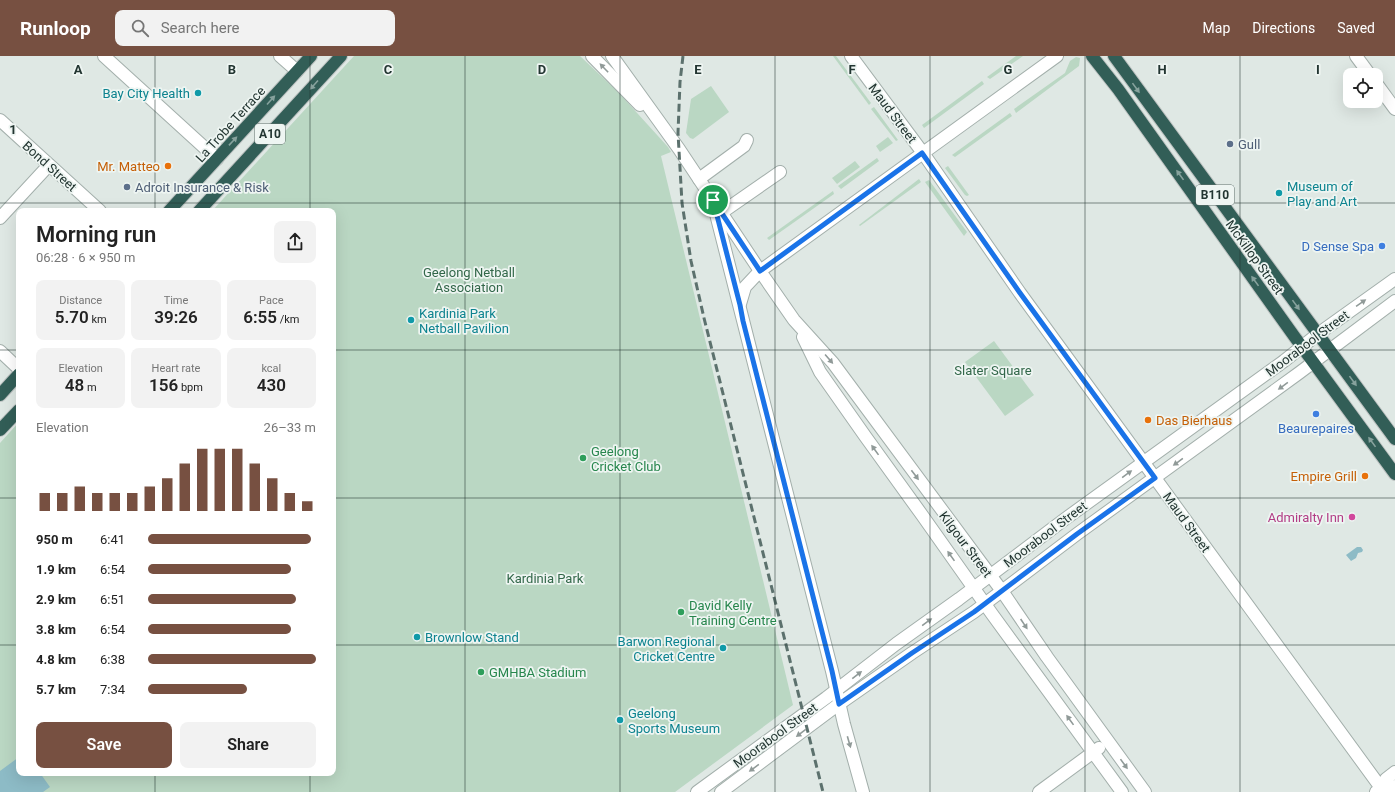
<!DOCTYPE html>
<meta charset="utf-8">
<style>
body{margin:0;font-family:Roboto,sans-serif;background:#f2f2f2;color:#222;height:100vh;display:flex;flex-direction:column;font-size:15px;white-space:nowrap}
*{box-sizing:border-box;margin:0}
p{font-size:13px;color:#767676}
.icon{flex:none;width:22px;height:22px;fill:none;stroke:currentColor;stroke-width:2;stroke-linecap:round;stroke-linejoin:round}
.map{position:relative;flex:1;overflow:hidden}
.drawer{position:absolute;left:16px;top:152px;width:320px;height:568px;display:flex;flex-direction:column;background:#fff;border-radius:8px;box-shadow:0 4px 16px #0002}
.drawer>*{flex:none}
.buttons{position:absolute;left:1343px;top:12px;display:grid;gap:8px}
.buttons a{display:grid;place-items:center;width:40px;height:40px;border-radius:8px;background:#fff;box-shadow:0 4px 16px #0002;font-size:20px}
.pin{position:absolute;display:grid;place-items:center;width:34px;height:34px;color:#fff;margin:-17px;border:2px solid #fff;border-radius:50%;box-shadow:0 1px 4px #0007}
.round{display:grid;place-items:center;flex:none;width:42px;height:42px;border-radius:8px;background:#f2f2f2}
.head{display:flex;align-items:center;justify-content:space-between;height:68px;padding:0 20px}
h1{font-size:22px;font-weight:600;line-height:30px}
.figures{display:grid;grid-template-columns:repeat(3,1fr);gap:6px;height:68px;padding:4px 20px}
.figures div{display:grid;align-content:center;border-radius:8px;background:#f2f2f2;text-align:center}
.figures b{font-size:17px;font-weight:600}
.figures small{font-size:11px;font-weight:400}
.figures p{font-size:11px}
.chart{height:112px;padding:8px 20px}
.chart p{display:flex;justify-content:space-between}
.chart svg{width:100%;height:72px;margin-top:4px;stroke:#775041;stroke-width:6}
.button{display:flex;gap:8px;margin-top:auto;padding:8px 20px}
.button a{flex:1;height:46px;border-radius:8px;background:#775041;color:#fff;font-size:16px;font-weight:600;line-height:46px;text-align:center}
.button a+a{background:#f2f2f2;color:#222}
ul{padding:0 20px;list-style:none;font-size:13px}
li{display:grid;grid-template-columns:64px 48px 1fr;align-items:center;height:30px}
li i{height:10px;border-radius:5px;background:#775041}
header{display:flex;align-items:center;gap:24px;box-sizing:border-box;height:56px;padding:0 20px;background:#775041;color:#fff}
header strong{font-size:19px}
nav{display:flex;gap:22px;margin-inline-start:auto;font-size:14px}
.search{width:280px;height:36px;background:#f2f2f2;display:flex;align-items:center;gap:10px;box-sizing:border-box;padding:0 14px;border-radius:8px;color:#767676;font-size:15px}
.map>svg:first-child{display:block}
</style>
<header>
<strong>Runloop</strong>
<div class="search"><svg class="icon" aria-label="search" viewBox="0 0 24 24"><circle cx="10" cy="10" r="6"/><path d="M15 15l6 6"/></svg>Search here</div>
<nav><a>Map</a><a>Directions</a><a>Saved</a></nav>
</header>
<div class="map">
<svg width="1395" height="736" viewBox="0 0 1395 736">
<rect width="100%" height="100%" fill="#dfe8e4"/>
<g fill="#bad7c3">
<path d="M354 0H580L618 36 668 91 671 96 661 100 793 649 675 736H0V387L19 366V717H333V155H212Z"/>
<path d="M833 0H836L871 47 869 49Z"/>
<path d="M1016 0H1023L990 23 987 21Z"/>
<path d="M1076 1 1080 2 1079 10 1016 57 1014 53 1065 17 1070 5Z"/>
<path d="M982 25 984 28 924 72 922 69Z"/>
<path d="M711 30 729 56 693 83 690 82 686 77 691 43Z"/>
<path d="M874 51 898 84 896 85 871 53Z"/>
<path d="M1010 57 1012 60 955 101 952 99Z"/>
<path d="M888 81 893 87 880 96 876 90Z"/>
<path d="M877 102 879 105 841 133 838 130Z"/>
<path d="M855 105 860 111 837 128 832 122Z"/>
<path d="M948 110 969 139 967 140 965 139 945 112Z"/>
<path d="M919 123 921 126 860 170 859 169Z"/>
<path d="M929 124 967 176 964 180 925 126Z"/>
<path d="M833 135 834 138 769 184 767 182Z"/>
<path d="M994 285 1034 339 1005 360 965 306Z"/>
</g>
<g fill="#8dbbc6">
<path d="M1357 491H1361L1363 494 1362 496 1358 497 1356 502 1351 505 1346 499Z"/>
<path d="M19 701V717H40L50 731 43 736H0V715Z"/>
</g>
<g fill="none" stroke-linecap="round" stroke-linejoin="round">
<g stroke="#a3afab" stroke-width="14">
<g id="minor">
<path d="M104 0 217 103"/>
<path d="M280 0 297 15"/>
<path d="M592 0 640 49"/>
<path d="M612 0 679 93 760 215 794 264 833 307 1002 535 1047 601 1145 736"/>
<path d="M851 0 923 97 1020 237 1384 736"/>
<path d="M1356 0 1370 19"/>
<path d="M1376 27 1395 53"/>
<path d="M0 64 100 155"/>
<path d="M699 123 744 90 747 84"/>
<path d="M715 154 832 615 844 668 863 736"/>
<path d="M721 157 780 116"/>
<path d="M0 162 49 109"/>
<path d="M740 248 745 231 760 215 1057 0"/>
<path d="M803 281 820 316 865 380 922 459 992 558 1122 736"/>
<path d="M0 295 19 313"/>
<path d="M1381 733 1393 732 1395 730"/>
<path d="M697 736 826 642 896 588 959 543 1065 463 1284 305 1318 278 1395 223"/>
<path d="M721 736 839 648 912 597 974 556 1077 478 1299 317 1395 245"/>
<path d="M1039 736 1099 692"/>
<path d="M1376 736 1381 733 1386 723 1395 716"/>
</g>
</g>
<g stroke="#bdc2c1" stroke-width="14">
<g id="highway">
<path d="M1092 0 1118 33 1294 280 1395 418"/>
<path d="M1114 0 1395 383"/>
<path d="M169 155 311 0"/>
<path d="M199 155 341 0"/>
<path d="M0 339 19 318"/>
<path d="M0 374 19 354"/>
</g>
</g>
<use href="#minor" stroke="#fff" stroke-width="12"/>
<use href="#highway" stroke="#325e57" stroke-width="12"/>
<path stroke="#5c716d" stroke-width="3" stroke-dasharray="8 4" stroke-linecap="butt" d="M683 0 680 26 678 77 682 147 691 205 704 262 823 736"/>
</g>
<defs><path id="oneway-solid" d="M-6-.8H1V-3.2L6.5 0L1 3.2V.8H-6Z"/></defs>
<g fill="#909a98">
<use href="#oneway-solid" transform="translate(604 12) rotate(-134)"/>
<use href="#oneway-solid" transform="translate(1361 247) rotate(-35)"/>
<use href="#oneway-solid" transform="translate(829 303) rotate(49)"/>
<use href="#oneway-solid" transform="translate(1283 330) rotate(144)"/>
<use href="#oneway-solid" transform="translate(875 394) rotate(-126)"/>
<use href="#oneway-solid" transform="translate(1178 406) rotate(144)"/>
<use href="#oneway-solid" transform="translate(1127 418) rotate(-36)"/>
<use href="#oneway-solid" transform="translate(915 419) rotate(53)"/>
<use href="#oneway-solid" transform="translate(951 500) rotate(-125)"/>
<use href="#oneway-solid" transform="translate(927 566) rotate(-36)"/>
<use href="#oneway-solid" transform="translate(1024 568) rotate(56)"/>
<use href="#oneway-solid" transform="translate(857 619) rotate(-38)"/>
<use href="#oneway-solid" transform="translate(1070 664) rotate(-126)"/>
<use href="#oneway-solid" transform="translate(801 677) rotate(143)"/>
<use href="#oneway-solid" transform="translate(849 686) rotate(74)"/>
<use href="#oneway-solid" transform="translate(1124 708) rotate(54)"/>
<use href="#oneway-solid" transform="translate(754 712) rotate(144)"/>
</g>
<g fill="#87a29d">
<use href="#oneway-solid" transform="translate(314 29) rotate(132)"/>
<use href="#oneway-solid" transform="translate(1136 32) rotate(54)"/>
<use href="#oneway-solid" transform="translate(271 44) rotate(-48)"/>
<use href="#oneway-solid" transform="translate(233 85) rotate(-47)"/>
<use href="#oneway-solid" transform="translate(1180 119) rotate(-126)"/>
<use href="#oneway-solid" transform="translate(1255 225) rotate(-126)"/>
<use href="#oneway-solid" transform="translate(1296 249) rotate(54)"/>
<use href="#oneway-solid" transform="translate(1353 325) rotate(54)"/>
<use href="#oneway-solid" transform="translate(1372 386) rotate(-126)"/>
</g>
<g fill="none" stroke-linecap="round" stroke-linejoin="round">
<g stroke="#fff" stroke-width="8">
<path id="route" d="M922 97 1020 237 1155 422 1077 478 974 556 912 597 839 648 832 615 743 265 740 249 713 144 760 215Z"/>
</g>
<use href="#route" stroke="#1a73e8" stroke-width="5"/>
</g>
<path fill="none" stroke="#223531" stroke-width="1" stroke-opacity="0.55" d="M155 0V155M310 0V155M465 0V736M620 0V736M775 0V736M930 0V736M1085 0V736M1240 0V736M0 147H1395M0 294H19M333 294H1395M0 442H19M333 442H1395M0 589H19M333 589H1395M155 717V736M310 717V736"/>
<g fill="#0f9aa8" stroke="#eef5f2" stroke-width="1.5">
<circle cx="198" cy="37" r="4"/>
<circle cx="1279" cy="137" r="4"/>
<circle cx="411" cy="264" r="4"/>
<circle cx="417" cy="581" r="4"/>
<circle cx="723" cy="592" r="4"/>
<circle cx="620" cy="664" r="4"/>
</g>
<g fill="#5c6f8a" stroke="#eef5f2" stroke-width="1.5">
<circle cx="1230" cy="88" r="4"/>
<circle cx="127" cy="131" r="4"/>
</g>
<g fill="#e8710a" stroke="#eef5f2" stroke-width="1.5">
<circle cx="168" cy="110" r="4"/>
<circle cx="1148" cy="364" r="4"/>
<circle cx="1365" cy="420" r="4"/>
</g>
<g fill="#3f7fe0" stroke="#eef5f2" stroke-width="1.5">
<circle cx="1382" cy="190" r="4"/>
<circle cx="1316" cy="358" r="4"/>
</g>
<g fill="#2e9e5b" stroke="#eef5f2" stroke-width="1.5">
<circle cx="583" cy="402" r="4"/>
<circle cx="681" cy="556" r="4"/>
<circle cx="481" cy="616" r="4"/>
</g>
<circle fill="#d1479c" stroke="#eef5f2" stroke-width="1.5" cx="1352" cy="461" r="4"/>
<g text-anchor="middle" stroke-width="3.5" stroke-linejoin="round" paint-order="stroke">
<g fill="#eef5f2" stroke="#5f6f6b" stroke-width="1">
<rect x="255" y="68" width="30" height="20" rx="3"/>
<rect x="1196" y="129" width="38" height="20" rx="3"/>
</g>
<g font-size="12" font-weight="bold" fill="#223531">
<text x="270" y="82">A10</text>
<text x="1215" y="143">B110</text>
</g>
<g font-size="13" fill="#0d838f" stroke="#eef5f2" text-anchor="start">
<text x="190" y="42" text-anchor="end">Bay City Health</text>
<text x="1287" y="135">Museum of<tspan x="1287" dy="15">Play and Art</tspan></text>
<text x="419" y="262">Kardinia Park<tspan x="419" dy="15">Netball Pavilion</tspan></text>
<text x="425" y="586">Brownlow Stand</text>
<text x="715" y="590" text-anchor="end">Barwon Regional<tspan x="715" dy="15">Cricket Centre</tspan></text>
<text x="628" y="662">Geelong<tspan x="628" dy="15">Sports Museum</tspan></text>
</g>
<g font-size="13" fill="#223531" stroke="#eef5f2">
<text transform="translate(893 57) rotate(53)" y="5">Maud Street</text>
<text transform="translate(230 68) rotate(-48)" y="5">La Trobe Terrace</text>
<text transform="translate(50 110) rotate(42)" y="5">Bond Street</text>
<text transform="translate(1255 201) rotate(54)" y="5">McKillop Street</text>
<text transform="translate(1307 287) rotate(-37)" y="5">Moorabool Street</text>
<text transform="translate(1187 466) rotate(54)" y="5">Maud Street</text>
<text transform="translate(1045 478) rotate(-37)" y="5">Moorabool Street</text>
<text transform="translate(966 488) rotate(53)" y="5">Kilgour Street</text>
<text transform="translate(775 679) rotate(-36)" y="5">Moorabool Street</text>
</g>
<g font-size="13" fill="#4e5e75" stroke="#eef5f2" text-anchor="start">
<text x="1238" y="93">Gull</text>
<text x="135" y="136">Adroit Insurance &amp; Risk</text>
</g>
<g font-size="13" fill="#c56008" stroke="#eef5f2" text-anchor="end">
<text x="160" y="115">Mr. Matteo</text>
<text x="1156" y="369" text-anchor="start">Das Bierhaus</text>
<text x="1357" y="425">Empire Grill</text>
</g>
<g font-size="13" fill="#366cbe" stroke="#eef5f2" text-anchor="end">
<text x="1374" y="195">D Sense Spa</text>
<text x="1316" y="377" text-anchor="middle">Beaurepaires</text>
</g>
<g font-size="13" fill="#326749" stroke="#eef5f2">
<text x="469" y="221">Geelong Netball<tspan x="469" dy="15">Association</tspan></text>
<text x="993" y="319">Slater Square</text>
<text x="545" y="527">Kardinia Park</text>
</g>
<g font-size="13" fill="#27864d" stroke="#eef5f2" text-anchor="start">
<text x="591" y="400">Geelong<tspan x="591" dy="15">Cricket Club</tspan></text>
<text x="689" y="554">David Kelly<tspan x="689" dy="15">Training Centre</tspan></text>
<text x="489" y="621">GMHBA Stadium</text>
</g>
<g font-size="13" fill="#b23c85" stroke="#eef5f2" text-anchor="end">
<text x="1344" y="466">Admiralty Inn</text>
</g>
</g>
<g font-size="13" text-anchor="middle" font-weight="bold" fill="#223531" stroke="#eef5f2" stroke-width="3.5" stroke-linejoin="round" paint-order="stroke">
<text x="78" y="18">A</text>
<text x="232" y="18">B</text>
<text x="388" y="18">C</text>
<text x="542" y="18">D</text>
<text x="698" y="18">E</text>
<text x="852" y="18">F</text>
<text x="1008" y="18">G</text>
<text x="1162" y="18">H</text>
<text x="1318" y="18">I</text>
<text x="13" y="78">1</text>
</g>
</svg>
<div class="buttons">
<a><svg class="icon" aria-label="locate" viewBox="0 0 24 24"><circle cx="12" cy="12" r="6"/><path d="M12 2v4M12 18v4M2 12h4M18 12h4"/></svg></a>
</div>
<div class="pin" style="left:713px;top:144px;background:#1e9e55"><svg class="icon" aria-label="arrive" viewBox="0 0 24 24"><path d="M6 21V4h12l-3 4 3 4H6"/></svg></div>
<section class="drawer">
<div class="head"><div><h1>Morning run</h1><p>06:28 · 6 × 950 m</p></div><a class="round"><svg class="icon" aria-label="share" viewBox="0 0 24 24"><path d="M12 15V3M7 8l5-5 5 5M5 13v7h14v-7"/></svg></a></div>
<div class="figures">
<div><p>Distance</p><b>5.70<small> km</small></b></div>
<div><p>Time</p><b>39:26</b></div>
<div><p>Pace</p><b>6:55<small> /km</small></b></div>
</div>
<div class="figures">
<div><p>Elevation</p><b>48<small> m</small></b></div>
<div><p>Heart rate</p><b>156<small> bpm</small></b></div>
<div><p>kcal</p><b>430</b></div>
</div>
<div class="chart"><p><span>Elevation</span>26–33 m</p>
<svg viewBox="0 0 160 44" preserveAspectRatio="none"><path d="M5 44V33M15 44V33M25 44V29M35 44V33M45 44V33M55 44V33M65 44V29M75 44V24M85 44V15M95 44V6M105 44V6M115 44V6M125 44V15M135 44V24M145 44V33M155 44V38"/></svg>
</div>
<ul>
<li><b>950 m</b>6:41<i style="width:97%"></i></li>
<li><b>1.9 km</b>6:54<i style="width:85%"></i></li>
<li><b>2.9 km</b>6:51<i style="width:88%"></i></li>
<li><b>3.8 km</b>6:54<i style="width:85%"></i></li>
<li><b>4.8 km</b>6:38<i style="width:100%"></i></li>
<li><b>5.7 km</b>7:34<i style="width:59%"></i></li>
</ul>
<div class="button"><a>Save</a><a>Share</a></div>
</section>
</div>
